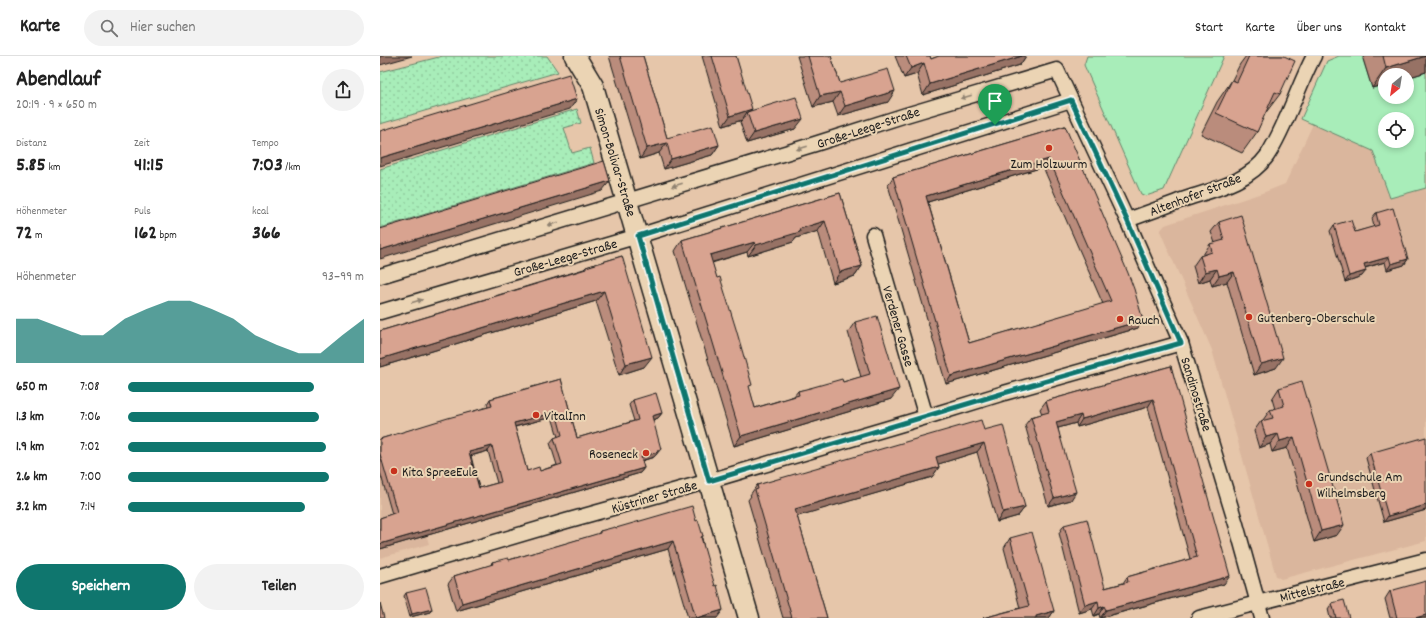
<!DOCTYPE html>
<html lang="de">
<meta charset="utf-8">
<style>
body{margin:0;font-family:Dekko,sans-serif;background:#f2f2f2;color:#222;height:100vh;display:flex;flex-direction:column;font-size:15px;white-space:nowrap}
*{box-sizing:border-box;margin:0}
p{font-size:13px;color:#767676}
.icon{flex:none;width:22px;height:22px;fill:none;stroke:currentColor;stroke-width:2;stroke-linecap:round;stroke-linejoin:round}
.map{position:relative;flex:1;overflow:hidden}
.sheet{display:flex;flex-direction:column;background:#fff;width:380px}
.sheet>*{flex:none}
.needle{width:26px;rotate:210deg}
.buttons{position:absolute;left:998px;top:12px;display:grid;gap:8px}
.buttons a{display:grid;place-items:center;width:36px;height:36px;border-radius:50%;background:#fff;box-shadow:0 2px 6px #0003;font-size:20px}
.pin{position:absolute;display:grid;place-items:center;width:34px;height:34px;color:#fff;margin:-41px -17px;border-radius:50% 50% 50% 0;rotate:-45deg;box-shadow:0 0 4px #0007}
.pin .icon{rotate:45deg}
.round{display:grid;place-items:center;flex:none;width:42px;height:42px;border-radius:21px;background:#f2f2f2}
.head{display:flex;align-items:center;justify-content:space-between;height:68px;padding:0 16px}
h1{font-size:22px;font-weight:700;line-height:30px}
.metrics{display:grid;grid-template-columns:repeat(3,1fr);gap:6px;height:68px;padding:4px 16px}
.metrics div{display:grid;align-content:center}
.metrics b{font-size:20px;font-weight:700}
.metrics small{font-size:11px;font-weight:400}
.metrics p{font-size:11px}
.chart{height:112px;padding:8px 16px}
.chart p{display:flex;justify-content:space-between}
.chart svg{width:100%;height:72px;margin-top:4px;fill:#0f766e;opacity:.7}
.primary-button{display:flex;gap:8px;margin-top:auto;padding:8px 16px}
.primary-button a{flex:1;height:46px;border-radius:24px;background:#0f766e;color:#fff;font-size:16px;font-weight:700;line-height:46px;text-align:center}
.primary-button a+a{background:#f2f2f2;color:#222}
ul{padding:0 16px;list-style:none;font-size:13px}
li{display:grid;grid-template-columns:64px 48px 1fr;align-items:center;height:30px}
li i{height:10px;border-radius:5px;background:#0f766e}
header{display:flex;align-items:center;gap:24px;box-sizing:border-box;height:56px;padding:0 20px;background:#fff;border-bottom:1px solid #e0e0e0}
header strong{font-size:19px}
nav{display:flex;gap:22px;margin-inline-start:auto;font-size:14px}
.search{width:280px;height:36px;background:#f2f2f2;display:flex;align-items:center;gap:10px;box-sizing:border-box;padding:0 14px;border-radius:22px;color:#767676;font-size:15px}
main{display:flex;flex:1;min-height:0}
.map>svg:first-child{display:block}
</style>
<header>
<strong>Karte</strong>
<div class="search"><svg class="icon" aria-label="search" viewBox="0 0 24 24"><circle cx="10" cy="10" r="6"/><path d="M15 15l6 6"/></svg>Hier suchen</div>
<nav><a>Start</a><a>Karte</a><a>Über uns</a><a>Kontakt</a></nav>
</header>
<main>
<section class="sheet">
<div class="head"><div><h1>Abendlauf</h1><p>20:19 · 9 × 650 m</p></div><a class="round"><svg class="icon" aria-label="share" viewBox="0 0 24 24"><path d="M12 15V3M7 8l5-5 5 5M5 13v7h14v-7"/></svg></a></div>
<div class="metrics">
<div><p>Distanz</p><b>5.85<small> km</small></b></div>
<div><p>Zeit</p><b>41:15</b></div>
<div><p>Tempo</p><b>7:03<small> /km</small></b></div>
</div>
<div class="metrics">
<div><p>Höhenmeter</p><b>72<small> m</small></b></div>
<div><p>Puls</p><b>162<small> bpm</small></b></div>
<div><p>kcal</p><b>366</b></div>
</div>
<div class="chart"><p><span>Höhenmeter</span>93–99 m</p>
<svg viewBox="0 0 160 44" preserveAspectRatio="none"><path d="M0 44V17L10 17L20 22L30 27L40 27L50 17L60 11L70 6L80 6L90 11L100 17L110 27L120 33L130 38L140 38L150 27L160 17V44z"/></svg>
</div>
<ul>
<li><b>650 m</b>7:08<i style="width:79%"></i></li>
<li><b>1.3 km</b>7:06<i style="width:81%"></i></li>
<li><b>1.9 km</b>7:02<i style="width:84%"></i></li>
<li><b>2.6 km</b>7:00<i style="width:85%"></i></li>
<li><b>3.2 km</b>7:14<i style="width:75%"></i></li>
</ul>
<div class="primary-button"><a>Speichern</a><a>Teilen</a></div>
</section>
<div class="map">
<svg width="1046" height="562" viewBox="0 0 1046 562">
<defs>
<pattern id="grass-dots" width="8" height="8" patternUnits="userSpaceOnUse"><rect width="8" height="8" fill="#a8edb9"/><path d="M2 2h.1M6 6h.1" fill="none" stroke="#90cb9e" stroke-width="1.8" stroke-linecap="round"/></pattern>
</defs>
<rect width="100%" height="100%" fill="#e6c6aa"/>
<filter id="ink" filterUnits="userSpaceOnUse"><feTurbulence type="fractalNoise" baseFrequency=".025" numOctaves="2"/><feDisplacementMap in="SourceGraphic" scale="8" xChannelSelector="R" yChannelSelector="G"/><feConvolveMatrix kernelMatrix="1 2 1 2 8 2 1 2 1" color-interpolation-filters="sRGB"/></filter>
<g filter="url(#ink)">
<g fill="#dab69d">
<path d="M933 68 993 95 1010 142 1046 132V485L901 523 896 520 832 294 780 175 785 169 885 136 905 128Z"/>
<path d="M19 381 49 488 0 502V387Z"/>
</g>
<g fill="url(#grass-dots)" stroke="#62846a">
<path d="M63 0H167L178 16 0 68V16Z"/>
<path d="M197 53 201 67 184 72 192 97 210 92 214 107 0 172V113Z"/>
</g>
<g fill="#a8edb9" stroke="#62846a" fill-rule="evenodd">
<path d="M707 0H844L784 134 766 140 761 138 704 9Z"/>
<path d="M959 0H982L992 32 1005 28V41H1027V22L1046 16V132L1010 142 993 95 921 63 947 5ZM1005 63H1027V85H1005Z"/>
</g>
<g fill="none" stroke-linecap="round" stroke-linejoin="round">
<g stroke="#1c1c1c" stroke-width="17">
<g id="street">
<path d="M747 164C765 158 783 151 802 144 831 134 868 127 887 100 907 69 917 32 934 0"/>
<path d="M493 179 546 361"/>
<path d="M0 220 435 88 526 59 677 14 747 164 801 287 856 468 882 562"/>
<path d="M0 256 258 180 691 44"/>
<path d="M0 520 186 465 329 425 546 361 624 337 801 287"/>
<path d="M819 562 1046 504"/>
</g>
</g>
<g stroke="#1c1c1c" stroke-width="23">
<path id="secondary" d="M195 0 213 30 369 562"/>
</g>
<use href="#street" stroke="#ebd4b4" stroke-width="14"/>
<use href="#secondary" stroke="#ebd4b4" stroke-width="20"/>
</g>
<g fill="#ba8c7c" stroke="#1c1c1c" fill-rule="evenodd">
<path d="M229 0H263L287 82 339 89 332 99 284 113 279 97 260 103Z"/>
<path d="M322 0H356L370 55 415 73 367 87 360 66 362 64 343 70Z"/>
<path d="M417 0H451L460 27 508 46 458 60 453 46 433 51Z"/>
<path d="M515 0H550L551 3 559 0H646L640 9 543 39 537 18 524 22Z"/>
<path d="M866 0H904L900 38 884 59 877 76 862 97 821 78 837 46 852 24 860 8Z"/>
<path d="M986 0H1046V16L992 32 983 3Z"/>
<path d="M685 70 758 272 566 328 508 129 513 121ZM663 111 723 248 589 287 548 146Z"/>
<path d="M460 137 482 210 475 220 453 227 438 175 416 182 413 186 368 200 367 196 332 207 375 352 414 340 418 335 463 326 481 321 468 276 475 266 511 343 354 390 295 195 302 184Z"/>
<path d="M996 157 1028 203 1024 209 1007 214 1005 206 985 212 982 220 965 226 950 175 954 169 975 176 994 171 992 162Z"/>
<path d="M839 166 896 312 874 319 847 226 832 230 830 223 818 227 813 210 820 200 823 199 830 188 835 187 831 176Z"/>
<path d="M242 200 264 311 239 319 216 245 0 311V275L204 213 206 211Z"/>
<path d="M791 310 844 528 721 562H720L719 558 714 560 712 553 699 557 679 477 684 469 725 532 743 527 747 521 810 503 768 351 697 371 696 367 678 372 691 444 668 450 645 369 651 361 662 358 660 353 666 345Z"/>
<path d="M181 323 197 382 254 365 249 349 253 344 282 357 278 362 273 364 277 398 274 401 262 405 264 412 260 417 0 493V462L12 458 0 416V383L108 351 107 348 110 343ZM172 361 178 381 174 382 170 387 177 409 160 415H147L135 371ZM108 395 117 427 99 432 91 400Z"/>
<path d="M899 332 957 479 934 486 907 392 892 396 890 388 879 392 874 375 881 365 883 364 890 354 895 353 892 343Z"/>
<path d="M604 374 645 451 638 460 617 466 597 396 558 408 559 411 552 421 417 460 447 562H403L368 444 371 440 370 439 377 429Z"/>
<path d="M990 397 1046 454 1004 466 986 402Z"/>
<path d="M316 465 323 480 322 482 337 562H308L288 493 76 555 68 528 74 520 111 509 112 506 129 504 218 478 220 475 236 472Z"/>
<path d="M630 482 674 555 669 562H603L640 552 624 492Z"/>
<path d="M1010 535 1046 562H1010L1005 543Z"/>
<path d="M26 537 52 553 50 556 30 561 24 540Z"/>
<path d="M952 547 969 562H950L948 553Z"/>
</g>
<g fill="#977265" stroke="#1c1c1c">
<path d="M0 0H32L0 9Z"/>
<path d="M642 0H646L640 9 543 39 550 28Z"/>
<path d="M1046 0V16L1027 22V19H1005V28L992 32 1006 12Z"/>
<path d="M544 7 537 18 524 22 531 12Z"/>
<path d="M515 35 508 46 458 60 465 50Z"/>
<path d="M460 36 453 46 433 51 440 40Z"/>
<path d="M197 43 190 53 0 110V102Z"/>
<path d="M372 53 368 58 367 56 362 64 343 70 350 60Z"/>
<path d="M423 63 415 73 367 87 374 77Z"/>
<path d="M287 87 279 97 260 103 267 92Z"/>
<path d="M339 89 332 99 284 113 291 103Z"/>
<path d="M669 103 663 111 541 148 546 140Z"/>
<path d="M230 125 222 135 0 203V194Z"/>
<path d="M445 165 438 175 416 182 413 186 368 200 376 189 419 173Z"/>
<path d="M375 186 367 196 323 209 330 199Z"/>
<path d="M1009 201 1005 206 980 213 984 208Z"/>
<path d="M1028 203 1024 209 1007 214 1011 208Z"/>
<path d="M482 210 475 220 453 227 460 216Z"/>
<path d="M837 213 830 223 818 227 825 216Z"/>
<path d="M986 215 982 220 965 226 969 220Z"/>
<path d="M854 216 847 226 832 230 839 220Z"/>
<path d="M224 235 216 245 0 311V303Z"/>
<path d="M763 264 758 272 566 328 571 320Z"/>
<path d="M272 301 264 311 239 319 246 308Z"/>
<path d="M903 302 896 312 874 319 881 308Z"/>
<path d="M519 333 511 343 354 390 361 380Z"/>
<path d="M773 343 768 351 697 371 702 363Z"/>
<path d="M176 356 172 361 130 372 134 367Z"/>
<path d="M282 357 278 362 268 365 272 360Z"/>
<path d="M701 359 696 367 671 374 676 366Z"/>
<path d="M898 378 890 388 879 392 886 381Z"/>
<path d="M914 381 907 392 892 396 900 385Z"/>
<path d="M604 387 597 396 549 411 556 401Z"/>
<path d="M112 390 108 395 86 401 89 396Z"/>
<path d="M281 393 274 401 257 406 261 401Z"/>
<path d="M559 411 552 421 408 463 415 453Z"/>
<path d="M264 412 260 417 0 493V488Z"/>
<path d="M696 436 691 444 668 450 674 442Z"/>
<path d="M1046 449V454L1004 466 1008 460Z"/>
<path d="M645 451 638 460 617 466 623 456Z"/>
<path d="M964 469 957 479 934 486 941 475Z"/>
<path d="M293 485 288 493 76 555 82 547Z"/>
<path d="M850 520 844 528 720 562 726 554Z"/>
<path d="M718 545 712 553 699 557 705 549Z"/>
<path d="M724 550 719 558 714 560 719 552Z"/>
<path d="M52 553 50 556 30 561 32 558Z"/>
<path d="M343 554 337 562H316Z"/>
<path d="M674 555 669 562H654L656 560Z"/>
<path d="M1046 559V562H1035Z"/>
</g>
<g fill="#d8a390" stroke="#1c1c1c" fill-rule="evenodd">
<path d="M240 0H263L287 82 333 69 339 89 291 103 287 87 267 92Z"/>
<path d="M332 0H356L372 53 350 60Z"/>
<path d="M428 0H451L460 27 508 13 515 35 465 50 460 36 440 40Z"/>
<path d="M526 0H550L551 3 559 0H642L550 28 544 7 531 12Z"/>
<path d="M869 0H904L915 5 900 38 895 36 877 76 836 57 852 24 857 26Z"/>
<path d="M1003 0H1046L1006 12Z"/>
<path d="M189 18 197 43 0 102V75Z"/>
<path d="M416 41 423 63 374 77 367 56Z"/>
<path d="M685 70 748 217 754 233 763 264 571 320 513 121ZM669 103 731 245 589 287 546 140Z"/>
<path d="M224 105 230 125 0 194V173Z"/>
<path d="M460 137 482 210 460 216 445 165 419 173 420 176 376 189 375 186 330 199 337 222 340 221 356 273 372 329 369 330 375 352 419 339 418 335 430 332 462 323 463 326 490 318 475 266 497 260 519 333 361 380 302 184Z"/>
<path d="M1013 152 1028 203 1011 208 1009 201 984 208 986 215 969 220 954 169 971 164 975 176 999 169 996 157Z"/>
<path d="M861 159 903 302 881 308 854 216 839 220 837 213 825 216 820 200 832 196 830 188 844 184 839 166Z"/>
<path d="M242 200 272 301 246 308 224 235 0 303V275L206 213V211Z"/>
<path d="M791 310 850 520 726 554 724 550 719 552 718 545 705 549 684 469 707 463 725 532 748 526 747 521 817 501 773 343 702 363 701 359 676 366 696 436 674 442 651 361 669 356 666 345Z"/>
<path d="M181 323 197 382 258 364 253 344 276 337 282 357 272 360 281 393 277 394 278 396 261 401 264 412 0 488V462L17 456 0 398V383L68 362 112 350 110 343ZM176 356 182 379 174 382 182 408 160 415 159 411 147 415 134 367ZM112 390 121 426 99 432 89 396Z"/>
<path d="M922 325 964 469 941 475 914 381 900 385 898 378 886 381 881 365 893 362 890 354 904 350 899 332Z"/>
<path d="M601 364 604 374 623 369 645 451 623 456 604 387 556 401 559 411 415 453 447 562H412L375 434 378 433 377 429Z"/>
<path d="M1046 381V449L1008 460 990 397Z"/>
<path d="M312 450 316 465 318 464 323 480 321 481 335 530 337 529 343 554 316 562 293 485 82 547 74 520 113 508 112 506 128 502 129 504 220 477V475L235 471 236 472Z"/>
<path d="M652 476 674 555 656 560V562H603L649 550 630 482Z"/>
<path d="M1046 525V559L1035 562H1017L1010 535Z"/>
<path d="M46 532 52 553 32 558 26 537Z"/>
<path d="M964 544 969 562H956L952 547Z"/>
<path d="M0 547 4 562H0Z"/>
</g>
<defs><path id="oneway-solid" d="M-6-.8H1V-3.2L6.5 0L1 3.2V.8H-6Z"/></defs>
<g fill="#8e8170">
<use href="#oneway-solid" transform="translate(586 41) rotate(164)"/>
<use href="#oneway-solid" transform="translate(422 92) rotate(163)"/>
<use href="#oneway-solid" transform="translate(297 129) rotate(163)"/>
<use href="#oneway-solid" transform="translate(173 168) rotate(163)"/>
<use href="#oneway-solid" transform="translate(37 245) rotate(-16)"/>
</g>
</g>
<g fill="none" stroke-linecap="round" stroke-linejoin="round" filter="url(#ink)">
<g stroke="#fff" stroke-width="8">
<path id="route" d="M691 44 747 164 801 287 624 337 329 425 258 180Z"/>
</g>
<use href="#route" stroke="#0f766e" stroke-width="5"/>
</g>
<g fill="#c8321e" stroke="#ebd4b4" stroke-width="1.5">
<circle cx="669" cy="92" r="4"/>
<circle cx="869" cy="261" r="4"/>
<circle cx="740" cy="263" r="4"/>
<circle cx="156" cy="359" r="4"/>
<circle cx="266" cy="397" r="4"/>
<circle cx="14" cy="415" r="4"/>
<circle cx="929" cy="428" r="4"/>
</g>
<g text-anchor="middle" stroke-width="4" stroke-linejoin="round" paint-order="stroke">
<g font-size="14" fill="#1c1c1c" stroke="#ebd4b4">
<text transform="translate(488 71) rotate(-18)" y="5">Große-Leege-Straße</text>
<text transform="translate(236 106) rotate(73)" y="5">Simon-Bolivar-Straße</text>
<text transform="translate(815 138) rotate(-21)" y="5">Altenhofer Straße</text>
<text transform="translate(185 201) rotate(-16)" y="5">Große-Leege-Straße</text>
<text transform="translate(519 270) rotate(74)" y="5">Verdener Gasse</text>
<text transform="translate(817 338) rotate(73)" y="5">Sandinostraße</text>
<text transform="translate(274 440) rotate(-16)" y="5">Küstriner Straße</text>
<text transform="translate(932 533) rotate(-14)" y="5">Mittelstraße</text>
</g>
<g font-size="14" fill="#1c1c1c" stroke="#ebd4b4" text-anchor="start">
<text x="669" y="112" text-anchor="middle">Zum Holzwurm</text>
<text x="877" y="266">Gutenberg-Oberschule</text>
<text x="748" y="268">Rauch</text>
<text x="164" y="364">VitalInn</text>
<text x="258" y="402" text-anchor="end">Roseneck</text>
<text x="22" y="420">Kita SpreeEule</text>
<text x="937" y="425">Grundschule Am<tspan x="937" dy="16">Wilhelmsberg</tspan></text>
</g>
</g>
</svg>
<div class="buttons">
<a><svg class="needle" viewBox="-14 -14 28 28"><path d="M0-13l5 13h-10z" fill="#e53935"/><path d="M0 13l5-13h-10z" fill="#767676"/></svg></a>
<a><svg class="icon" aria-label="locate" viewBox="0 0 24 24"><circle cx="12" cy="12" r="6"/><path d="M12 2v4M12 18v4M2 12h4M18 12h4"/></svg></a>
</div>
<div class="pin" style="left:615px;top:69px;background:#1e9e55"><svg class="icon" aria-label="arrive" viewBox="0 0 24 24"><path d="M6 21V4h12l-3 4 3 4H6"/></svg></div>
</div>
</main>
